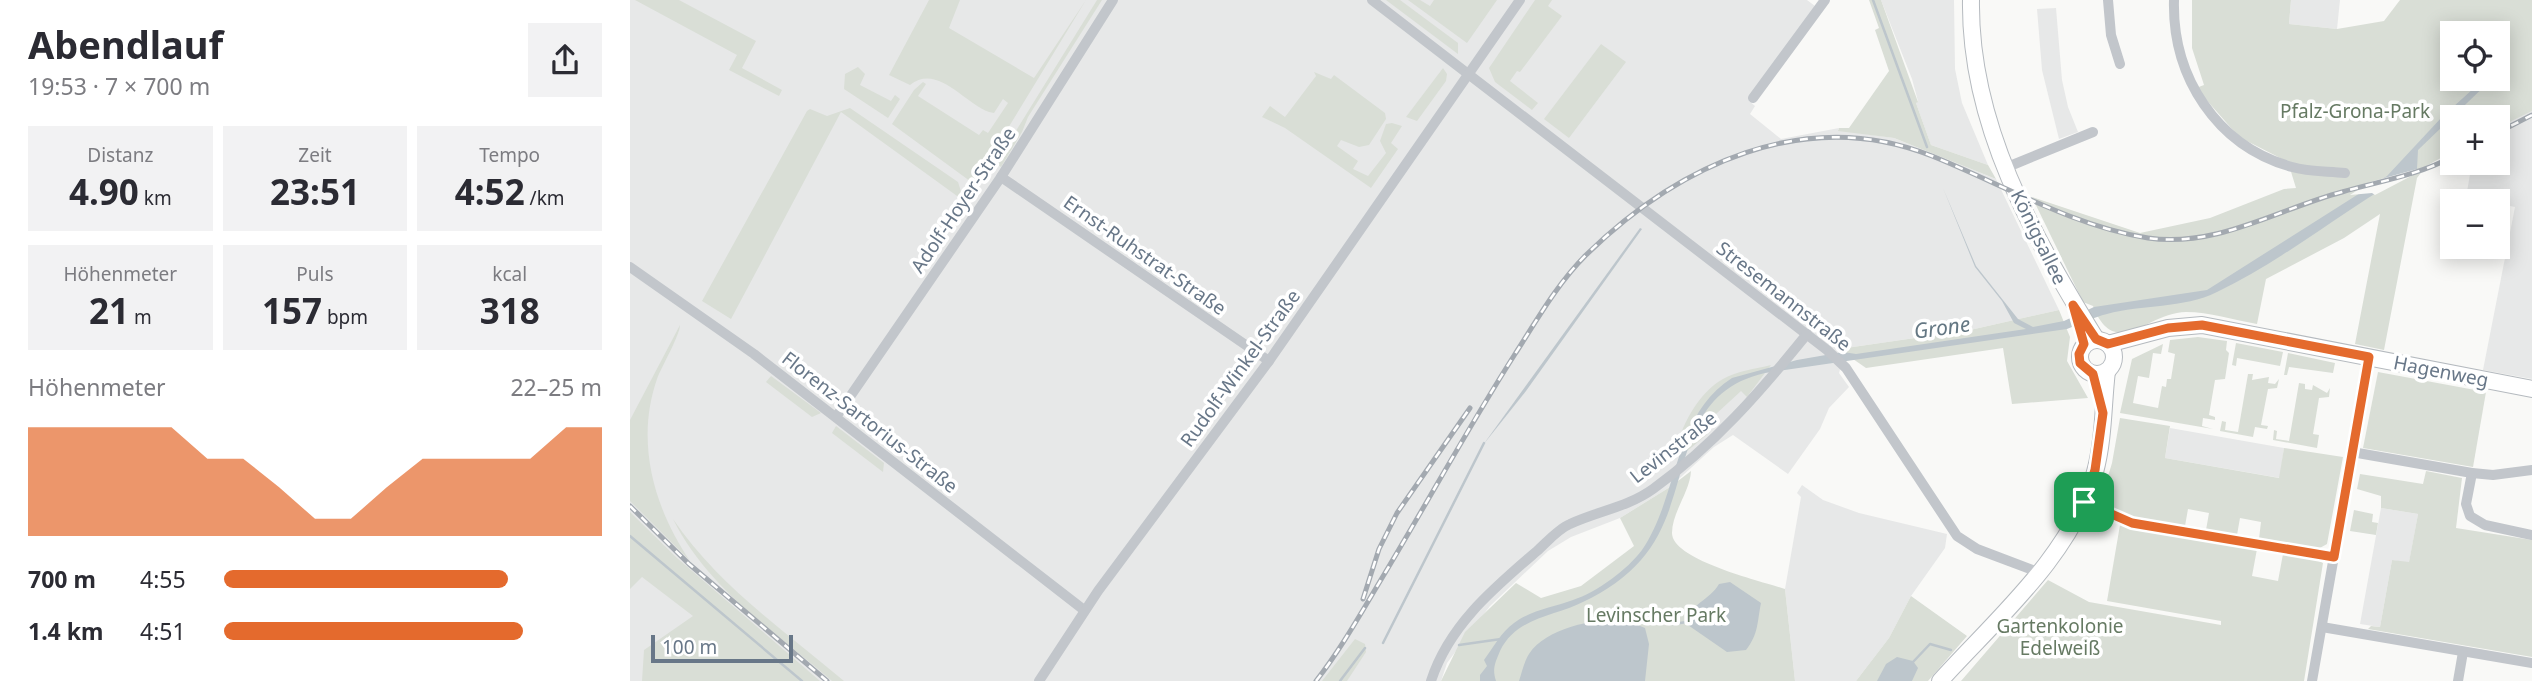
<!DOCTYPE html>
<html lang="de">
<meta charset="utf-8">
<style>
body{margin:0;font-family:"Noto Sans",sans-serif;background:#f2f2f3;color:#2b2b33;height:100vh;display:flex;flex-direction:column;font-size:26px;white-space:nowrap}
*{box-sizing:border-box;margin:0}
p{font-size:23px;color:#7c7c81}
.icon{flex:none;width:38px;height:38px;fill:none;stroke:currentColor;stroke-width:2;stroke-linecap:round;stroke-linejoin:round}
.map{position:relative;flex:1;overflow:hidden}
.drawer{display:flex;flex-direction:column;background:#fff;width:630px}
.drawer>*{flex:none}
.controls{position:absolute;left:1810px;top:21px;display:grid;gap:14px}
.controls a{display:grid;place-items:center;width:70px;height:70px;border-radius:0px;background:#fff;box-shadow:0 4px 18px #0003;font-size:35px}
.scale{position:absolute;left:21px;bottom:18px;width:142px;box-sizing:border-box;padding-left:7px;border:4px solid #687788;border-top:0;font-size:19px;line-height:24px;white-space:nowrap;color:#687788;-webkit-text-stroke:5px #fff;paint-order:stroke}
.pin{position:absolute;display:grid;place-items:center;width:60px;height:60px;color:#fff;margin:-30px;border-radius:14px;box-shadow:0 4px 10px #0006}
.round{display:grid;place-items:center;flex:none;width:74px;height:74px;border-radius:0px;background:#f2f2f3}
.headline{display:flex;align-items:center;justify-content:space-between;height:119px;padding:0 28px}
h1{font-size:38px;font-weight:700;line-height:52px}
.metrics{display:grid;grid-template-columns:repeat(3,1fr);gap:10px;height:119px;padding:7px 28px}
.metrics div{display:grid;align-content:center;border-radius:0px;background:#f2f2f3;text-align:center}
.metrics b{font-size:35px;font-weight:700}
.metrics small{font-size:19px;font-weight:400}
.metrics p{font-size:19px}
.chart{height:196px;padding:14px 28px}
.chart p{display:flex;justify-content:space-between}
.chart svg{width:100%;height:126px;margin-top:7px;fill:#e46a2d;opacity:.7}
ul{padding:0 28px;list-style:none;font-size:23px}
li{display:grid;grid-template-columns:112px 84px 1fr;align-items:center;height:52px}
li i{height:18px;border-radius:9px;background:#e46a2d}
main{display:flex;flex:1;min-height:0}
.map>svg:first-child{display:block}
</style>
<main>
<section class="drawer">
<div class="headline"><div><h1>Abendlauf</h1><p>19:53 · 7 × 700 m</p></div><a class="round"><svg class="icon" aria-label="share" viewBox="0 0 24 24"><path d="M12 15V3M7 8l5-5 5 5M5 13v7h14v-7"/></svg></a></div>
<div class="metrics">
<div><p>Distanz</p><b>4.90<small> km</small></b></div>
<div><p>Zeit</p><b>23:51</b></div>
<div><p>Tempo</p><b>4:52<small> /km</small></b></div>
</div>
<div class="metrics">
<div><p>Höhenmeter</p><b>21<small> m</small></b></div>
<div><p>Puls</p><b>157<small> bpm</small></b></div>
<div><p>kcal</p><b>318</b></div>
</div>
<div class="chart"><p><span>Höhenmeter</span>22–25 m</p>
<svg viewBox="0 0 160 44" preserveAspectRatio="none"><path d="M0 44V6L10 6L20 6L30 6L40 6L50 17L60 17L70 27L80 38L90 38L100 27L110 17L120 17L130 17L140 17L150 6L160 6V44z"/></svg>
</div>
<ul>
<li><b>700 m</b>4:55<i style="width:75%"></i></li>
<li><b>1.4 km</b>4:51<i style="width:79%"></i></li>
</ul>
</section>
<div class="map">
<svg width="1902" height="681" viewBox="0 0 1902 681">
<rect width="100%" height="100%" fill="#f9f9f7"/>
<g fill="#e7e8e8">
<path d="M0 0H1177L1185 6 1133 78 1119 101 1125 106 1120 114 1151 139 1209 128 1208 130 1264 138 1366 179 1429 310 1340 330 1216 348 1209 373 1219 387 1199 408 1190 429 1158 474 1103 435 1084 447 1040 487 990 518 941 537 918 551 860 606 817 663 811 681H0Z"/>
<path d="M1251 0H1324L1325 69 1332 103 1358 165 1301 145 1286 103 1288 101 1282 79Z"/>
<path d="M1661 0H1710L1707 29 1659 24Z"/>
<path d="M1426 8 1432 80 1438 107 1448 132 1429 139 1412 70 1407 9Z"/>
<path d="M1902 53V379L1853 370 1885 207 1836 197 1842 163H1867V117H1836Z"/>
<path d="M1540 428 1654 448 1650 478 1535 458Z"/>
<path d="M1172 485 1193 500 1229 513 1317 534 1315 548 1281 596 1259 638 1226 681H1165L1155 589 1171 497 1167 493Z"/>
<path d="M1751 508 1788 514 1779 563 1762 560 1750 627 1730 624Z"/>
</g>
<g fill="#d9ded6" fill-rule="evenodd">
<path d="M5 0H49L126 41 112 68 152 90 149 96 99 70 107 55Z"/>
<path d="M299 0H330L319 28 404 78 456 0 344 184 262 124 284 90 293 82 296 84 288 96 349 135 353 130 358 133 378 103 373 99 364 113 359 112C334 103 307 63 280 85L259 75Z"/>
<path d="M467 0H472L398 117 392 132 371 167 366 163Z"/>
<path d="M756 0H770L828 43V54Z"/>
<path d="M778 0H790L800 6 804 0H867L837 43Z"/>
<path d="M905 0H922L918 6 932 16 890 72 887 71 880 81 908 103 902 110 865 82 859 68Z"/>
<path d="M1239 0H1251L1288 102 1286 103 1301 145 1358 165 1366 179 1264 138 1208 131 1209 128H1219L1259 71 1245 30 1249 28Z"/>
<path d="M1562 0H1661L1659 24 1707 29 1754 21 1770 0H1902V111L1867 128V117H1822V152L1796 166 1787 178 1754 350 1725 344 1750 214 1714 238 1636 279 1627 324C1604 320 1579 312 1556 312 1518 312 1485 362 1463 306L1453 302 1402 197 1510 233 1580 218 1654 189 1666 188 1658 162 1609 137 1566 88 1574 85 1562 48ZM1822 33H1867V79H1822Z"/>
<path d="M971 44 996 62 939 138 914 119Z"/>
<path d="M228 67 235 74 230 85 261 101 265 95 270 99 258 118 214 89 215 74Z"/>
<path d="M813 68 817 74 816 81 787 121 776 117Z"/>
<path d="M684 72 701 79 704 75 755 113 756 119 739 145 729 147 711 140 707 146 728 161 723 169 738 176 756 153 750 141 756 124 762 123 772 126 761 143 768 149 741 188 655 128 632 117 640 106 655 117 686 76Z"/>
<path d="M220 108 328 182 334 201 211 112 101 319 72 301 177 111 180 109 197 116Z"/>
<path d="M1429 310 1440 337 1437 361 1458 398 1382 404 1373 348 1236 368 1213 352 1216 348 1340 330Z"/>
<path d="M50 325C50 335 32 366 27 379 5 442 24 508 60 561L0 501V420Z"/>
<path d="M1568 337 1597 341 1596 350 1599 353 1595 379 1585 380 1579 415 1585 417V420L1573 418 1572 426 1583 429 1490 413 1502 359 1533 344 1531 354 1523 353 1519 378 1508 376 1503 403 1528 408 1532 386 1536 387 1537 379H1541L1545 354 1538 352 1540 340Z"/>
<path d="M1606 343 1653 352 1650 366 1607 358 1606 366 1602 365Z"/>
<path d="M1658 353 1705 363 1703 373 1659 367 1657 375H1654Z"/>
<path d="M1141 365 1117 397 1111 391 1074 425 1080 432 1050 457 1045 453C1051 426 1068 393 1093 379 1107 371 1125 369 1141 365Z"/>
<path d="M1748 372 1856 392 1843 467 1733 448Z"/>
<path d="M1618 374H1623L1622 380 1639 377 1638 383 1645 384 1649 379 1647 388 1638 389 1631 425 1638 426 1637 429 1625 427 1623 437 1590 431 1592 421 1596 422 1595 430 1608 432Z"/>
<path d="M141 376 191 413 182 417 136 382Z"/>
<path d="M1669 383 1675 384V389L1682 390 1683 385 1697 393 1700 388 1699 397 1689 398 1683 434 1689 435 1687 448 1643 440 1644 430 1647 431 1646 439 1659 441Z"/>
<path d="M1490 418 1540 426 1535 458 1649 478 1654 448 1713 457 1697 544 1688 549 1629 539 1631 522 1610 518 1607 535 1576 530 1579 513 1558 509 1555 526C1529 521 1491 521 1470 503L1482 463Z"/>
<path d="M206 426 254 463 253 472 202 433Z"/>
<path d="M1061 471C1060 492 1042 512 1042 533 1042 560 1131 581 1155 589L1165 681H811L835 632 886 583 911 598 951 586 1004 546 990 518 1040 487Z"/>
<path d="M1796 471 1832 478 1826 528 1902 540V657L1738 629 1741 626 1750 627 1762 560 1779 562 1788 514 1751 508V496L1727 489 1730 474 1793 484Z"/>
<path d="M1724 510 1743 514 1742 522 1748 523 1746 535 1720 531Z"/>
<path d="M0 512 47 558 190 681H12L14 650 63 616 12 577 0 589Z"/>
<path d="M43 519C87 584 154 631 214 681H202C144 631 78 589 43 519Z"/>
<path d="M1490 525 1627 549 1622 576 1648 581 1653 554 1685 559 1693 563 1674 681H1331L1418 580 1459 602 1591 625V621L1477 601Z"/>
<path d="M1281 596 1337 636 1298 681H1226L1259 638Z"/>
<path d="M725 639 735 644 736 652 717 681H692Z"/>
</g>
<g fill="#bdc6cc">
<path d="M1854 79H1862L1788 150 1787 169C1718 206 1658 258 1587 292 1553 309 1512 304 1477 314 1464 317 1450 324 1437 329L1135 373C1038 395 1066 498 1011 560 997 576 975 592 955 601 925 617 887 616 870 651 865 663 862 669 866 681H850V675L857 666 854 660C863 648 871 632 884 623 901 610 924 607 943 600 967 592 997 570 1012 550 1049 496 1043 415 1102 378L1167 360 1213 352 1226 354 1396 329 1384 323 1372 301 1345 267 1313 188 1346 266 1388 319 1403 327 1434 321 1464 307 1577 290 1757 176 1812 117Z"/>
<path d="M1010 228 1012 229 896 391 853 445Z"/>
<path d="M1100 582 1131 603C1127 622 1129 633 1116 650L1097 652 1055 623C1062 602 1079 601 1089 584Z"/>
<path d="M991 618 1015 628 1019 644 1015 681H889C892 672 894 662 899 654 916 628 962 620 991 618Z"/>
<path d="M1267 657 1283 661 1288 668 1282 681H1247L1256 664Z"/>
</g>
<path fill="#f9f9f7" d="M1787 169V173L1745 195 1742 193 1720 195 1740 182Z"/>
<g fill="none" stroke-linecap="round" stroke-linejoin="round">
<g stroke="#bdc6cc" stroke-width="2.5">
<path d="M1243 0 1297 147"/>
<path d="M0 536 172 681"/>
<path d="M1043 624 1057 622"/>
<path d="M753 643 854 443"/>
<path d="M829 645 871 639"/>
<path d="M1283 662 1300 644 1321 650"/>
<path d="M710 681 735 648"/>
</g>
<g stroke="#b5babf" stroke-width="18">
<g id="secondary">
<path d="M1341 0C1339 124 1403 236 1466 339"/>
<circle cx="1467" cy="357" r="17"/>
<path d="M1478 344 1538 328 1572 325 1902 389"/>
<path d="M1310 681C1366 619 1442 555 1465 472 1474 439 1473 404 1477 371"/>
</g>
</g>
<g stroke="#c2c6cb" stroke-width="10">
<path d="M742 0 1197 350 1216 368 1327 536 1347 549 1408 572"/>
<path d="M1478 0 1481 35 1490 64"/>
<path d="M1544 0C1542 76 1586 146 1662 167 1679 172 1698 171 1715 173"/>
<path d="M1123 98 1195 0"/>
<path d="M1375 168 1463 132"/>
<path d="M371 177 639 361"/>
<path d="M0 267 124 354 454 610"/>
<path d="M206 417 371 177 483 0"/>
<path d="M1722 452 1842 473 1863 475 1902 470"/>
<path d="M1842 473 1836 504 1840 516 1855 525 1902 535"/>
<path d="M1454 502 1502 523 1704 557"/>
<path d="M1692 627 1902 663"/>
<path d="M409 681 468 591 639 361 890 0"/>
<path d="M801 681C819 625 864 588 907 551 917 542 928 529 940 524 968 511 998 507 1023 489 1084 445 1130 392 1177 334"/>
<path d="M1682 681 1739 357"/>
<path d="M1828 681 1833 652"/>
</g>
<use href="#secondary" stroke="#fff" stroke-width="16"/>
<g stroke="#a3a9b0" stroke-width="5">
<g id="rail">
<path d="M1867 133 1902 115"/>
<path d="M0 506 59 564 197 681"/>
<path d="M733 599 749 549 767 513 840 408"/>
<path d="M686 681C711 649 731 613 752 578 797 503 838 428 885 354 907 320 927 284 956 255 1048 165 1175 105 1302 156 1372 184 1442 226 1518 238 1587 248 1648 209 1712 192 1750 181 1786 176 1822 157"/>
</g>
</g>
<use href="#rail" stroke="#fff" stroke-width="2.5" stroke-dasharray="8" stroke-linecap="butt"/>
</g>
<g fill="none" stroke-linecap="round" stroke-linejoin="round">
<g stroke="#fff" stroke-width="14">
<path id="route" d="M1443 305 1466 339 1478 344 1538 328 1572 325 1739 357 1704 557 1502 523 1454 502 1465 470 1473 413 1463 374 1450 363 1449 354 1454 344Z"/>
</g>
<use href="#route" stroke="#e46a2d" stroke-width="9"/>
</g>
<g text-anchor="middle" stroke-width="7" stroke-linejoin="round" paint-order="stroke">
<g font-size="19" fill="#667a63" stroke="#fff">
<text x="1725" y="118">Pfalz-Grona-Park</text>
<text x="1026" y="622">Levinscher Park</text>
<text x="1430" y="633">Gartenkolonie<tspan x="1430" dy="22">Edelweiß</tspan></text>
</g>
<g font-size="19" fill="#687788" stroke="#fff">
<text transform="translate(333 200) rotate(-56)" y="7">Adolf-Hoyer-Straße</text>
<text transform="translate(1409 237) rotate(64)" y="7">Königsallee</text>
<text transform="translate(515 255) rotate(35)" y="7">Ernst-Ruhstrat-Straße</text>
<text transform="translate(1154 296) rotate(38)" y="7">Stresemannstraße</text>
<text transform="translate(610 368) rotate(-54)" y="7">Rudolf-Winkel-Straße</text>
<text transform="translate(1811 371) rotate(11)" y="7">Hagenweg</text>
<text transform="translate(240 422) rotate(38)" y="7">Florenz-Sartorius-Straße</text>
<text transform="translate(1043 447) rotate(-38)" y="7">Levinstraße</text>
</g>
<g font-size="21" font-style="italic" fill="#647783" stroke="#fff">
<text transform="translate(1312 328) rotate(-8)" y="7">Grone</text>
</g>
</g>
</svg>
<div class="controls">
<a><svg class="icon" aria-label="locate" viewBox="0 0 24 24"><circle cx="12" cy="12" r="6"/><path d="M12 2v4M12 18v4M2 12h4M18 12h4"/></svg></a>
<a>+</a>
<a>−</a>
</div>
<div class="scale">100 m</div>
<div class="pin" style="left:1454px;top:502px;background:#1e9e55"><svg class="icon" aria-label="arrive" viewBox="0 0 24 24"><path d="M6 21V4h12l-3 4 3 4H6"/></svg></div>
</div>
</main>
